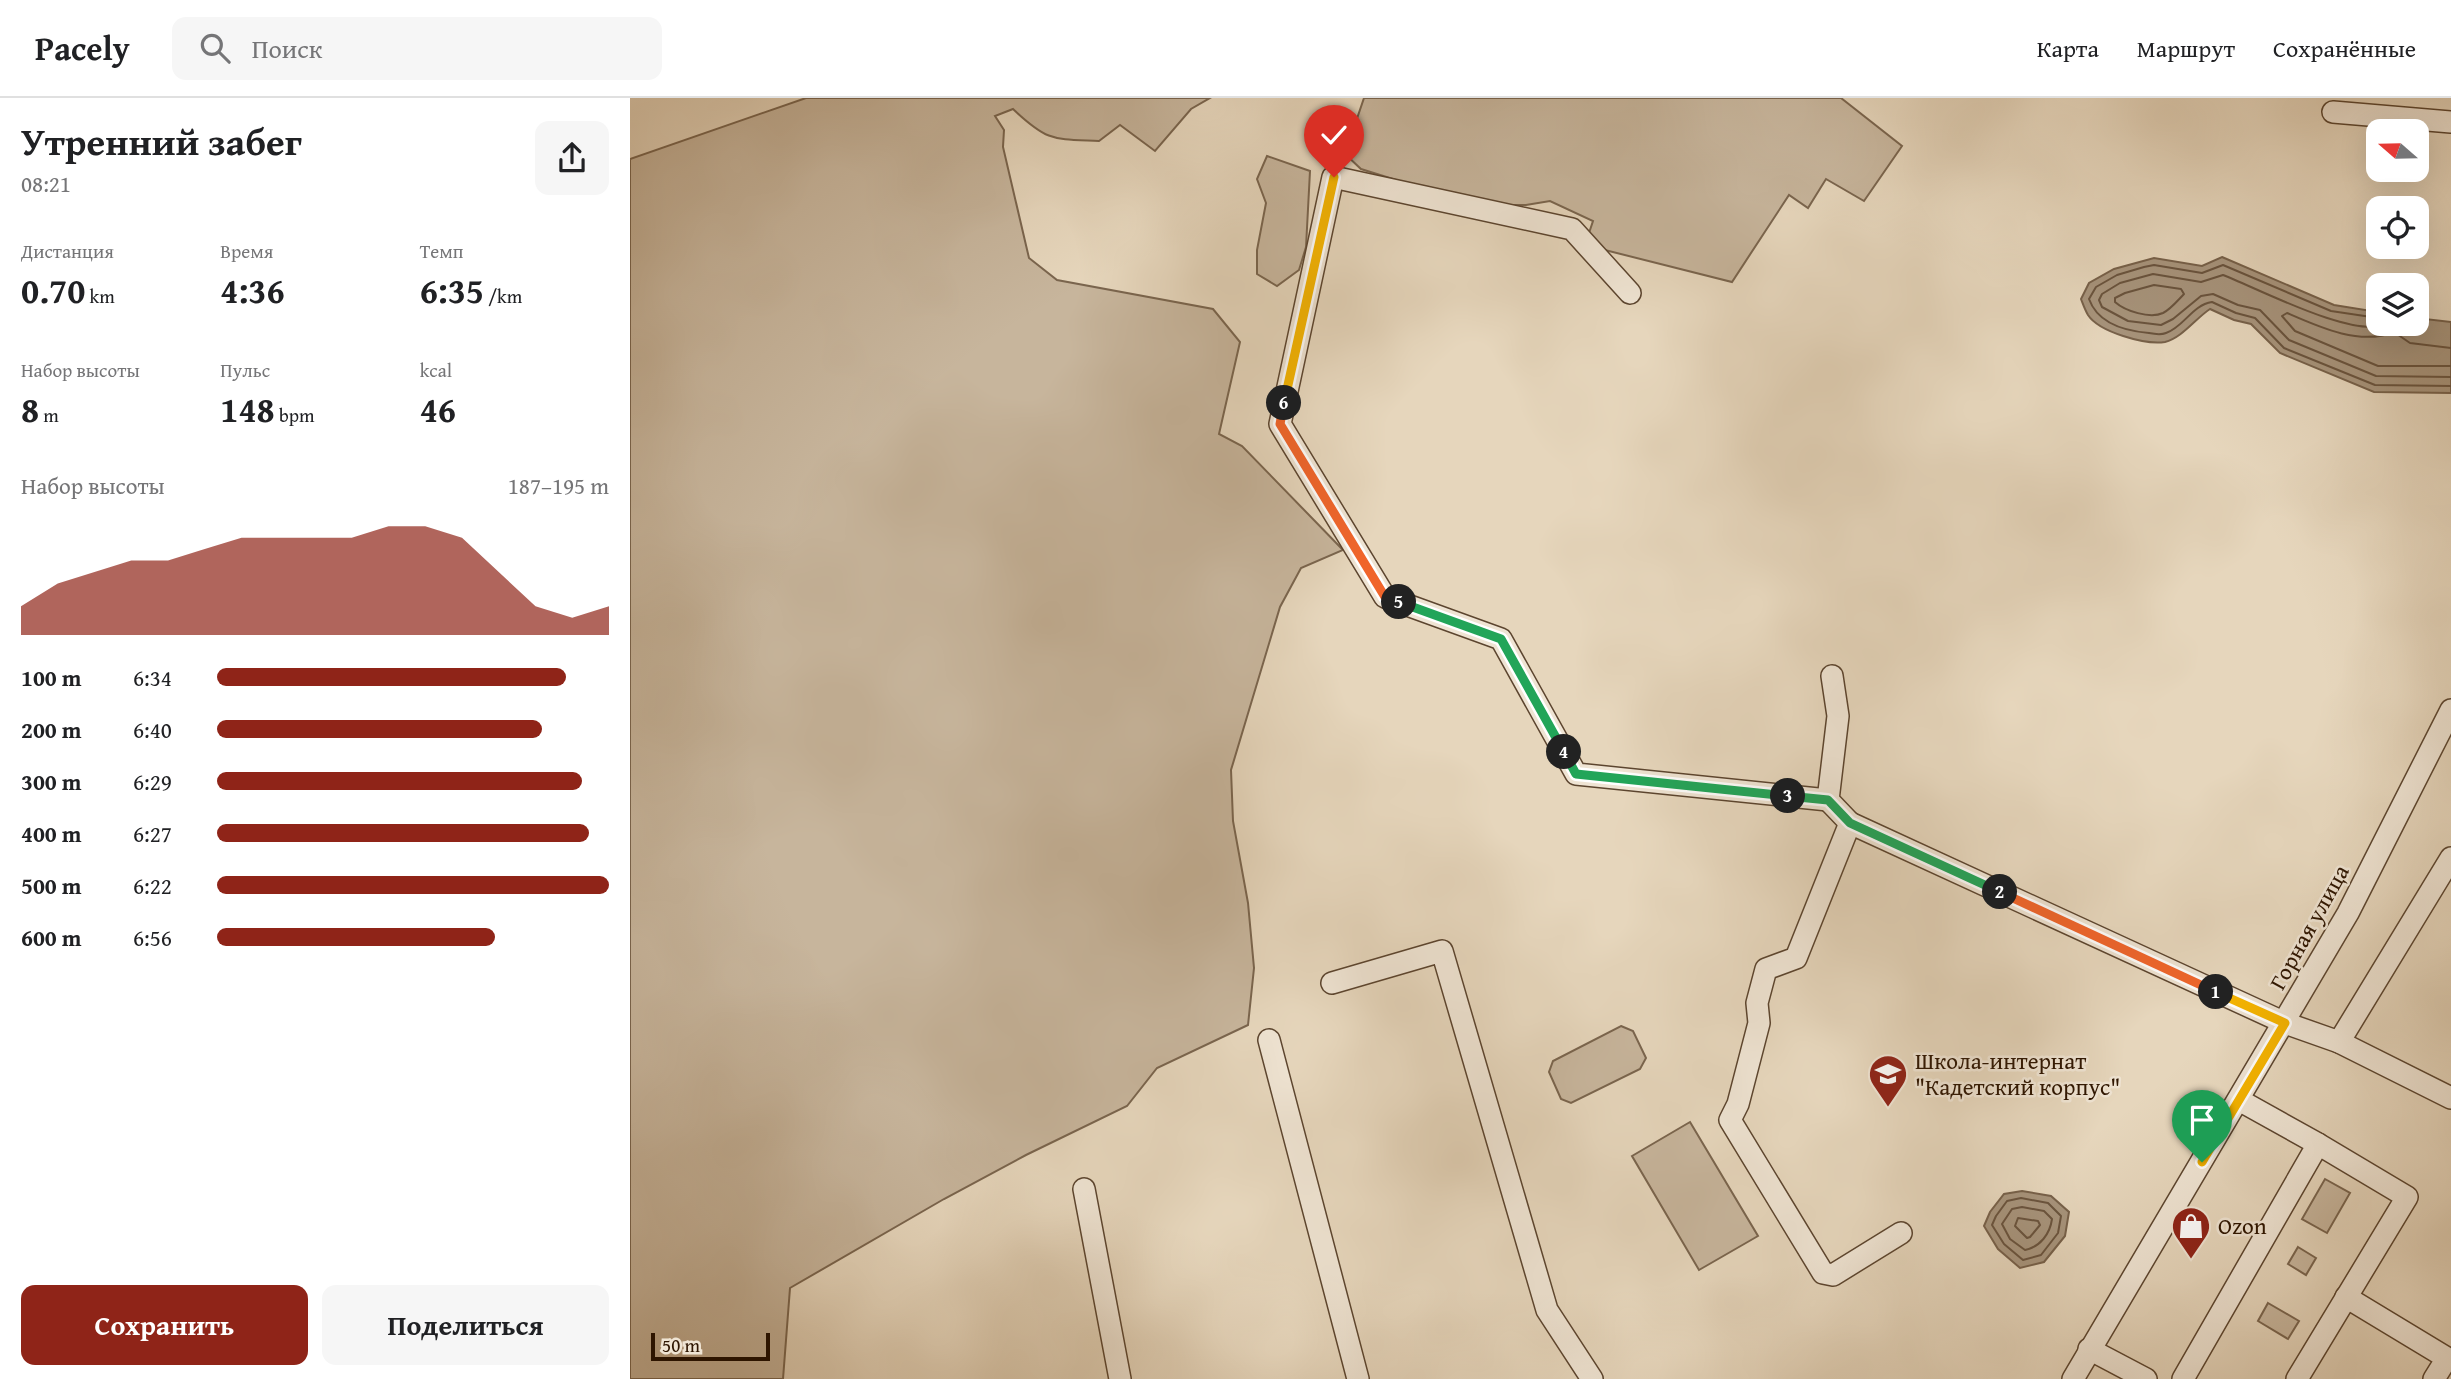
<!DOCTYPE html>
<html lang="ru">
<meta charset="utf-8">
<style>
body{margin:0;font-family:"Gentium Book Plus",serif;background:#f6f6f6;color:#202124;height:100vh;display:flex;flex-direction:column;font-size:26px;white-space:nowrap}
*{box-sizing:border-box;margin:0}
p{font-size:23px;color:#757577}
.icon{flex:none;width:38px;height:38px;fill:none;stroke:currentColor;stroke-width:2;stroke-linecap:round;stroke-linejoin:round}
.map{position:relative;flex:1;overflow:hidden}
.details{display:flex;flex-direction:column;background:#fff;width:630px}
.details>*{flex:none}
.needle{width:46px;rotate:290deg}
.tools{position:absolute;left:1736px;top:21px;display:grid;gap:14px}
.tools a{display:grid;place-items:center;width:63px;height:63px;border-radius:14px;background:#fff;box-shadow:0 7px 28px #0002;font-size:35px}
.scale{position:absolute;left:21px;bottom:18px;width:119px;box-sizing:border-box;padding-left:7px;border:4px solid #2e1500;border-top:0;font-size:19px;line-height:24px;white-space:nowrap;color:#2e1500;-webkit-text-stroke:5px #efe4d3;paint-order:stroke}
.pin{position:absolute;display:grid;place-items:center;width:60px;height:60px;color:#fff;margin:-72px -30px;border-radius:50% 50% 50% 0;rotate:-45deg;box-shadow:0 0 7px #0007}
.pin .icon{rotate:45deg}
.km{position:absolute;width:35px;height:35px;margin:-18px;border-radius:50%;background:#222;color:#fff;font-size:19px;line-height:35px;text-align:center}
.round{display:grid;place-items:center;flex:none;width:74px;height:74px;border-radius:14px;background:#f6f6f6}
.summary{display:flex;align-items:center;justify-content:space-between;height:119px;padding:0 21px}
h1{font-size:38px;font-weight:700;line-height:52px}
.stats{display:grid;grid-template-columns:repeat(3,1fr);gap:10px;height:119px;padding:7px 21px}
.stats div{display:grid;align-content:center}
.stats b{font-size:35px;font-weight:700}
.stats small{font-size:19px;font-weight:400}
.stats p{font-size:19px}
.chart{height:196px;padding:14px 21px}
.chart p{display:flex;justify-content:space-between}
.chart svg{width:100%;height:126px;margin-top:7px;fill:#8f2418;opacity:.7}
.button{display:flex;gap:14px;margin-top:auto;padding:14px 21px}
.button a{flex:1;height:80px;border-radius:14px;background:#8f2418;color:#fff;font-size:28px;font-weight:700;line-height:80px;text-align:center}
.button a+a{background:#f6f6f6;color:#202124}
ul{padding:0 21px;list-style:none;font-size:23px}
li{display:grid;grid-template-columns:112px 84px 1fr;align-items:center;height:52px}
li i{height:18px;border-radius:9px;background:#8f2418}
header{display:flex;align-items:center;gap:42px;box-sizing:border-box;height:98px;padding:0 35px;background:#fff;border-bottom:2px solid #e0e0e0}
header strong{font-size:33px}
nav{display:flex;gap:38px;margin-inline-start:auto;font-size:24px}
.search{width:490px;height:63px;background:#f6f6f6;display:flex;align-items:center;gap:18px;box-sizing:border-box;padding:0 24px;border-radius:14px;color:#757577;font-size:26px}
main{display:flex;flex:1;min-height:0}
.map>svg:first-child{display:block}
</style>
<header>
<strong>Pacely</strong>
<div class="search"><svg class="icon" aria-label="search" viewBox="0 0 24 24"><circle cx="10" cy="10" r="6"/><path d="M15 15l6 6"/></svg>Поиск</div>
<nav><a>Карта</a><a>Маршрут</a><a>Сохранённые</a></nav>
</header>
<main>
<section class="details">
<div class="summary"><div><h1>Утренний забег</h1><p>08:21</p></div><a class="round"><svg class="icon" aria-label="share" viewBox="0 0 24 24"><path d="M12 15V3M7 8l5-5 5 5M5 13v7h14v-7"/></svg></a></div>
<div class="stats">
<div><p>Дистанция</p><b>0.70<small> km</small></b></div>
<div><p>Время</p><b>4:36</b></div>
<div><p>Темп</p><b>6:35<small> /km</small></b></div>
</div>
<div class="stats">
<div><p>Набор высоты</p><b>8<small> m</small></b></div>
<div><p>Пульс</p><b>148<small> bpm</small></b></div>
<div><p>kcal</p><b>46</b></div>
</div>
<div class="chart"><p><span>Набор высоты</span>187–195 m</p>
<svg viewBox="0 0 160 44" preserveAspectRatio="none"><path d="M0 44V34L10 26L20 22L30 18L40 18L50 14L60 10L70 10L80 10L90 10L100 6L110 6L120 10L130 22L140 34L150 38L160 34V44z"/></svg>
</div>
<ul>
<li><b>100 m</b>6:34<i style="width:89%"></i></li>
<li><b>200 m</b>6:40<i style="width:83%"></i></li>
<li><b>300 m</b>6:29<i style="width:93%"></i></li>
<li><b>400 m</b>6:27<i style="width:95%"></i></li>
<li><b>500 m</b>6:22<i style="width:100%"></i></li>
<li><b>600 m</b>6:56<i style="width:71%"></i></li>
</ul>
<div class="button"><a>Сохранить</a><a>Поделиться</a></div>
</section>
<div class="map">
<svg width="1821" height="1281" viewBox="0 0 1821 1281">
<rect width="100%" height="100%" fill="#e6d6bc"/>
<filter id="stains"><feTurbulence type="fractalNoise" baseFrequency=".00286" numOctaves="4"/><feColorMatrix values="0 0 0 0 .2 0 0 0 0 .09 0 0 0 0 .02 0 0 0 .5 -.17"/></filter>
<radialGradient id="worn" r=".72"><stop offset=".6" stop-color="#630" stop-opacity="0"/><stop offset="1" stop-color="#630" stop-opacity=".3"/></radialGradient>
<g fill="#c7b59c" stroke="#7a654e" stroke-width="2">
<path d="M176 0H580L561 11 525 53 490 27 469 43C423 41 418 44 383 11L365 18 374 32 373 49 399 160 427 182 583 211 610 244 589 336 612 348 713 452 671 470 650 509 601 672 603 723 618 805 624 870 618 927 527 970 497 1008 396 1057 314 1101 160 1190 153 1281H0V61Z"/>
<path d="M734 0H1211L1272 48 1234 103 1196 81 1178 110 1159 97 1102 184 955 147 963 123 920 103 896 107H846L731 71 715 56Z"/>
<path d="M637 58 680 73 676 149 669 172 647 188 627 176V152L636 105 627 81Z"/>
<path d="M991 928 1003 933 1016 960 1010 971 941 1005 931 1001 919 974 923 963Z"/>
<path d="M1060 1024 1128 1138 1069 1172 1002 1058Z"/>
<path d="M1695 1081 1720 1095 1697 1135 1672 1121Z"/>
<path d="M1668 1149 1686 1160 1676 1177 1658 1166Z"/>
<path d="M1638 1205 1669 1223 1658 1241 1628 1223Z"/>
</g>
<g fill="#a7947c" stroke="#77614a" stroke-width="2">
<path d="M1592 159 1704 207 1748 214V226H1787V220L1821 224V295L1744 294 1650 255 1621 226 1604 222 1580 211C1566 220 1552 240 1535 244 1515 247 1469 234 1458 217 1455 212 1453 206 1451 201L1459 185 1484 171 1524 160 1572 168Z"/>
<path d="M1392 1093 1421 1098 1439 1114 1435 1138 1414 1164 1390 1170 1368 1151 1354 1128 1360 1114 1374 1096Z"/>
</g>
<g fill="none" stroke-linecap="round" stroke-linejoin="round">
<g stroke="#6a543e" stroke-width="2">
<path d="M1524 187 1551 191 1554 196C1548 202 1541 211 1533 215 1520 221 1495 213 1485 204V200L1495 195Z"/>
<path d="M1748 220 1701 213 1593 167 1572 175 1524 167 1514 169 1487 177 1466 189 1459 201C1468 226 1495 233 1519 235 1524 236 1531 237 1536 235 1554 229 1562 207 1582 204L1606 215 1625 220 1654 250 1745 287 1821 288"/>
<path d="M1757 226C1725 242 1627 190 1593 177L1571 184 1523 176 1490 185 1472 196 1469 202 1472 209 1498 223 1531 227 1543 221 1571 198 1583 196 1608 207 1630 212 1659 242 1746 278 1821 279"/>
<path d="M1821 250 1780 245 1764 234C1730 248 1689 229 1657 215L1652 218 1665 233 1748 268H1821"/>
<path d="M1391 1100 1418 1105 1431 1118 1428 1135 1411 1157 1393 1162 1374 1146 1362 1127 1366 1118 1377 1103Z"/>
<path d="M1392 1109 1414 1113 1422 1121C1420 1136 1410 1149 1395 1152L1380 1141 1372 1126 1382 1111Z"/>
<path d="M1388 1120 1408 1123 1410 1127 1400 1139 1397 1140 1385 1128Z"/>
</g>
<g stroke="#5c452f" stroke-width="24">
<g id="minor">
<path d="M1703 14 1821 24"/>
<path d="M1000 195 942 131 703 79 650 326 755 499 871 541 946 676 1198 702"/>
<path d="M1202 578 1208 618 1198 702 1220 725"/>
<path d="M702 885 812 853 917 1212 962 1281"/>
<path d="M639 942 728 1281"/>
<path d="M1709 944 1821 760"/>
<path d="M454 1091 490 1281"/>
<path d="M1271 1135 1203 1177 1193 1175 1100 1022 1108 1006 1129 925 1127 905 1136 871 1166 860 1220 725 1655 925 1709 944 1821 1000"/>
<path d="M1716 1199 1817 1260 1804 1281"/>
<path d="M1459 1251 1516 1281"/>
<path d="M1443 1281 1718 815 1821 612"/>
<path d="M1553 1281 1688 1046 1609 1002"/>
<path d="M1667 1281 1777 1099 1688 1046"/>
</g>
</g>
<use href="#minor" stroke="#efe4d3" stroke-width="21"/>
</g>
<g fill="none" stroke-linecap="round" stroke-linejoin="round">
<g stroke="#fff" stroke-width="14">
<path id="split-1" d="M1572 1064 1655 925 1586 894"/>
</g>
<g stroke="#fff" stroke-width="14">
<path id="split-2" d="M1370 794 1586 894"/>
</g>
<g stroke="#fff" stroke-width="14">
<path id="split-3" d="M1158 698 1198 702 1220 725 1370 794"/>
</g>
<g stroke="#fff" stroke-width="14">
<path id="split-4" d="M934 654 946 676 1158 698"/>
</g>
<g stroke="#fff" stroke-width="14">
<path id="split-5" d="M769 504 871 541 934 654"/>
</g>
<g stroke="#fff" stroke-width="14">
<path id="split-6" d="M654 305 650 326 755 499 769 504"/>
</g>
<g stroke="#fff" stroke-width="14">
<path id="split-7" d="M654 305 704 79"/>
</g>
<use href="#split-1" stroke="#f5b400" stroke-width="9"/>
<use href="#split-2" stroke="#f0652b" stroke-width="9"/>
<use href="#split-3" stroke="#22a559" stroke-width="9"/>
<use href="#split-4" stroke="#22a559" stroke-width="9"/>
<use href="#split-5" stroke="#22a559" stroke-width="9"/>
<use href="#split-6" stroke="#f0652b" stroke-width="9"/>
<use href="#split-7" stroke="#f5b400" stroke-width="9"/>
</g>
<defs>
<g id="school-pin" transform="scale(2.0125)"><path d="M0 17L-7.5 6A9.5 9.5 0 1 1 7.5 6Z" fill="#8f2418" stroke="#efe4d3"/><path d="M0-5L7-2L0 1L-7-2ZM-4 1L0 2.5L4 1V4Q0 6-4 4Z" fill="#fff"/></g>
<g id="shop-pin" transform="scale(2.0125)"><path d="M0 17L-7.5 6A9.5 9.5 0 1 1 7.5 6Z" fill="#8f2418" stroke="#efe4d3"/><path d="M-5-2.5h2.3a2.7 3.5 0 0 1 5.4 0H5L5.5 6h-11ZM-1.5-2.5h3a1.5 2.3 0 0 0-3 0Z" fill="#fff"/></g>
</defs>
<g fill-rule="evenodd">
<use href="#school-pin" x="1258" y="976"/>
<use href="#shop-pin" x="1561" y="1128"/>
</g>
<g text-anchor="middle" stroke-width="5" stroke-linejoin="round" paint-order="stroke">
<g font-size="23" fill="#2e1500" stroke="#efe4d3">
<text transform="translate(1679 829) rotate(-61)" y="8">Горная улица</text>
</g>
<g font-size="23" fill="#2e1500" stroke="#efe4d3" text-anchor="start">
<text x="1285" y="971">Школа-интернат<tspan x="1285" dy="26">"Кадетский корпус"</tspan></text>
<text x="1588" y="1136">Ozon</text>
</g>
</g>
<rect width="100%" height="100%" filter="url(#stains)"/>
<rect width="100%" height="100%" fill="url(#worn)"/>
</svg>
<div class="tools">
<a><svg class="needle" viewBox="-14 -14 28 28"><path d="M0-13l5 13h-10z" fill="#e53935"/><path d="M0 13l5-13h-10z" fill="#757577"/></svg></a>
<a><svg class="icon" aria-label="locate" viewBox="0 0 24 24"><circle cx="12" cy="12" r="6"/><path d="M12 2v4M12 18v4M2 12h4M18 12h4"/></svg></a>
<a><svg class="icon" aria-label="layers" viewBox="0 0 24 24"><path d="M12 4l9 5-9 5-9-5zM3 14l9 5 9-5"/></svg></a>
</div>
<div class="scale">50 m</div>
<div class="pin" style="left:1572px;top:1064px;background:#1e9e55"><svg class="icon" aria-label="arrive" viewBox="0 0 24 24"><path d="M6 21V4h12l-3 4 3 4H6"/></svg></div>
<div class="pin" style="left:704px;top:79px;background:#d93025"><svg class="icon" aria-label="check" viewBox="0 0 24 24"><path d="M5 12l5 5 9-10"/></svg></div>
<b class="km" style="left:1586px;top:894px">1</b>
<b class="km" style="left:1370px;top:794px">2</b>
<b class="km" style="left:1158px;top:698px">3</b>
<b class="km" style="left:934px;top:654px">4</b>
<b class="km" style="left:769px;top:504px">5</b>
<b class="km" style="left:654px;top:305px">6</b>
</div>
</main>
